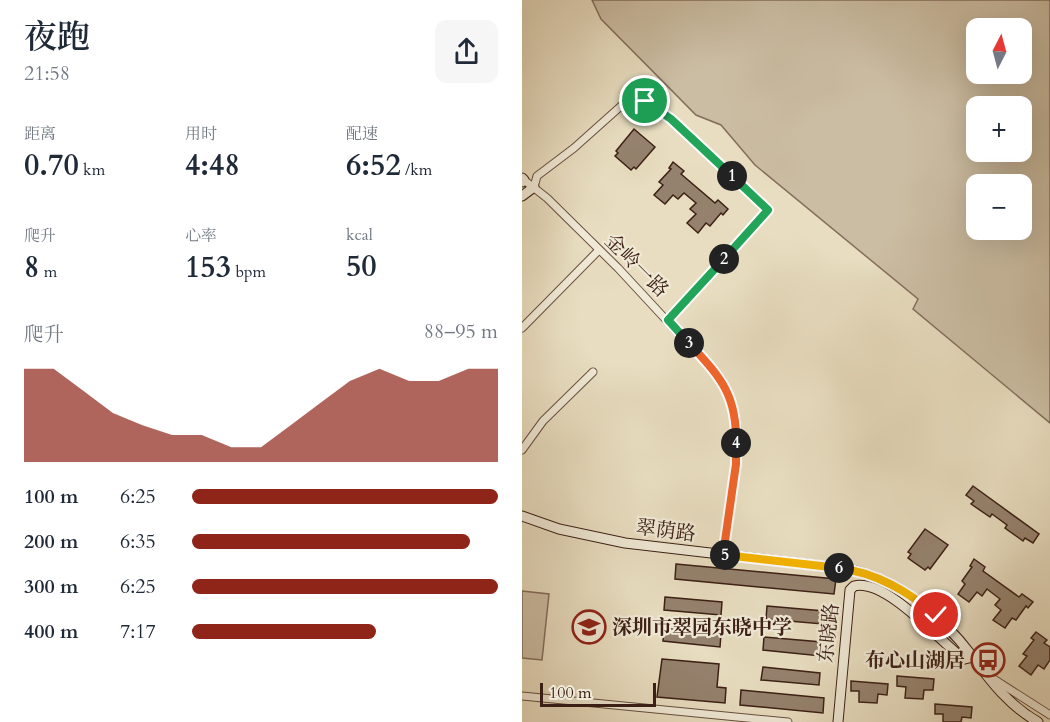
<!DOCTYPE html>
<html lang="zh">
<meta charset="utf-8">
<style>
body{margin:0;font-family:Cardo,"Noto Serif SC",serif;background:#f6f6f7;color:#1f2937;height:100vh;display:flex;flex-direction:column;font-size:22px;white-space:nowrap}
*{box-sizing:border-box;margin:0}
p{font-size:20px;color:#747a83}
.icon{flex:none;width:33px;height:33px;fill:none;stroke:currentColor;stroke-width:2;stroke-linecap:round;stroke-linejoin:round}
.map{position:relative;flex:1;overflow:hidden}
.panel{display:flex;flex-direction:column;background:#fff;width:522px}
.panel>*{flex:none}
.needle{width:39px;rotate:6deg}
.buttons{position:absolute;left:444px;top:18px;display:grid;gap:12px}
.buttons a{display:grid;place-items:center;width:66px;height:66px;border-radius:12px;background:#fff;box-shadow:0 6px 24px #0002;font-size:30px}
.scale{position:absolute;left:18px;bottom:15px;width:116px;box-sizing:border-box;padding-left:6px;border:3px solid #3c2015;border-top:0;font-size:16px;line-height:21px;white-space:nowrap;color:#3c2015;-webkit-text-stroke:4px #f0e9d6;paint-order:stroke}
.pin{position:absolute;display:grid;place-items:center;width:51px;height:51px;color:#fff;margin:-26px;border:3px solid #fff;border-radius:50%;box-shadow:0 2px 6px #0007}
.km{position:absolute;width:30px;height:30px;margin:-15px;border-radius:50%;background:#222;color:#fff;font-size:16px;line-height:30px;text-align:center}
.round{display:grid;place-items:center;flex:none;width:63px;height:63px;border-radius:12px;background:#f6f6f7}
.headline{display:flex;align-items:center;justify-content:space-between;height:102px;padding:0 24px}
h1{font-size:33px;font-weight:600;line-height:45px}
.stats{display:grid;grid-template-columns:repeat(3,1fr);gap:9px;height:102px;padding:6px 24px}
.stats div{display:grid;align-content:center}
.stats b{font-size:30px;font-weight:600}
.stats small{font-size:16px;font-weight:400}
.stats p{font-size:16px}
.chart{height:168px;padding:12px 24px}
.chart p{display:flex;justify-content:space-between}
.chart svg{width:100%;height:108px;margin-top:6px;fill:#8f2418;opacity:.7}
ul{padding:0 24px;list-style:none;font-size:20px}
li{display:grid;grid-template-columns:96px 72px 1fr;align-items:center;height:45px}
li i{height:15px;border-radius:8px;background:#8f2418}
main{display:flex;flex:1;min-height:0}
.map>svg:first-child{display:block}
</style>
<main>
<section class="panel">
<div class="headline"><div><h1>夜跑</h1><p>21:58</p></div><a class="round"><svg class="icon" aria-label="share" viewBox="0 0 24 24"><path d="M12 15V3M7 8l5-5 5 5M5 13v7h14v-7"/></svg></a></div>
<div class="stats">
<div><p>距离</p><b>0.70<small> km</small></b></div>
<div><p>用时</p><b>4:48</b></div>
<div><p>配速</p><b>6:52<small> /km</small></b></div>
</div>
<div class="stats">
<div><p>爬升</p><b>8<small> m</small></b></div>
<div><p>心率</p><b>153<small> bpm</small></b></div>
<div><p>kcal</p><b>50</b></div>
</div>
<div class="chart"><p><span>爬升</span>88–95 m</p>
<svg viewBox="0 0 160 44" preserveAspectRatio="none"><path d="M0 44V6L10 6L20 15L30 24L40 29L50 33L60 33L70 38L80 38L90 29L100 20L110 11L120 6L130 11L140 11L150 6L160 6V44z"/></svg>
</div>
<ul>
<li><b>100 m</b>6:25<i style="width:100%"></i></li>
<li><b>200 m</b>6:35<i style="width:91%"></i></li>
<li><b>300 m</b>6:25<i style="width:100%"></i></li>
<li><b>400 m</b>7:17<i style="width:60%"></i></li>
</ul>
</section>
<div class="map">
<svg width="528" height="722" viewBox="0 0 528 722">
<rect width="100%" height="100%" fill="#e8ddc0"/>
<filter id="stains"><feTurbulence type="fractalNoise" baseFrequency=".00333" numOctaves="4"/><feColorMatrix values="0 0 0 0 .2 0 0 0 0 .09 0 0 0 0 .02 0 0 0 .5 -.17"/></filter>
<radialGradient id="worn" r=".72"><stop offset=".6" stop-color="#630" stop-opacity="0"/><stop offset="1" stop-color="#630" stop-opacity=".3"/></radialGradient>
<g fill="#cbbda3" stroke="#846e5c" stroke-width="1.5" fill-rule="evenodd">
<path d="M70 0H528V423L391 309 396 299 233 165 199 125 174 115 79 19ZM454 28H500V74H454ZM454 106H500V152H454ZM454 184H500V230H454Z"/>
<path d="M0 591 27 594 20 660 0 658Z"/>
</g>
<g fill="#95826e" stroke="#3c2015" stroke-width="1.5">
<path d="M112 129 133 147 114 169 112 167 109 170 93 156 96 153 94 151Z"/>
<path d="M151 162 162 171 159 174 193 203 196 200 206 209 201 215 199 213 188 226 184 223 176 233 165 223 174 214 168 209 174 203 162 193 156 199 151 195 143 204 132 195 141 185 137 182 149 169 147 168Z"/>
<path d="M451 486 517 534 511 543 503 538 501 541 483 528 485 525 470 514 468 517 449 504 452 501 444 495Z"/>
<path d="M403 529 426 545 408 569 406 567 403 570 386 558 389 554 386 552Z"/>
<path d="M452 559 463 567 461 571 497 597 500 594 511 602 506 608 504 606 494 620 490 618 483 628 471 620 479 610 473 605 478 599 465 589 460 596 455 592 447 602 436 594 443 584 440 581 450 567 448 566Z"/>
<path d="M154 564 314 579 312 594 153 579Z"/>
<path d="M143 597 200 602 199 615 142 610Z"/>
<path d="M245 606 302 611 301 624 244 619Z"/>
<path d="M142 628 199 634 198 647 141 641Z"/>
<path d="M514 632 525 640 522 643 528 647V660L522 669 516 665 509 675 497 666 505 656 501 654 512 640 509 638Z"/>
<path d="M242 637 300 642 299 656 241 650Z"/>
<path d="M140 659 197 664 195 687 204 688 203 703 135 697Z"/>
<path d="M241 667 298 673 297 685 239 680Z"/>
<path d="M375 676 412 679 411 690H402L401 699 383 698 384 687 375 686Z"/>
<path d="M329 681 366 684 365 695 356 694 355 703 337 702V691H329Z"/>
<path d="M219 690 302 698 301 713 218 705Z"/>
<path d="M413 704 450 707 449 718 440 717 439 722H421V714H413Z"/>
</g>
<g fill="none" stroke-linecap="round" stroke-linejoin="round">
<g stroke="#674f40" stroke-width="9">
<g id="street">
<path d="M2 180 25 198 96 268 199 379C205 391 210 402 213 414 221 451 206 516 201 555"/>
<path d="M12 187 15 176 52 148 99 106 112 100 123 101 149 119 246 210 146 320"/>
<path d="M0 328 77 250"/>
<path d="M0 450 21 421 71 372"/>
<path d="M467 676 528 715"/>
<path d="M0 696 266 722"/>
</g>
</g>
<g stroke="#3c2015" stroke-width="11">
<g id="secondary">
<path d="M0 178 2 180 0 182"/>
<path d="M0 196 12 187"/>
<path d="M0 516 37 529 103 543 325 569C379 580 418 614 451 657 469 682 488 706 516 722"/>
<path d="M316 722 328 590 332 586C363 578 415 638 438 656L443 659 451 657"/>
</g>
</g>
<use href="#street" stroke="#f0e9d6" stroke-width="7"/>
<use href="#secondary" stroke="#f0e9d6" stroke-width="9"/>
</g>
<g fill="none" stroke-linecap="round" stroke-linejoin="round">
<g stroke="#fff" stroke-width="12">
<path id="split-1" d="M123 101 149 119 210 176"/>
</g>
<g stroke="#fff" stroke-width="12">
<path id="split-2" d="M202 259 246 210 210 176"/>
</g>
<g stroke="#fff" stroke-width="12">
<path id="split-3" d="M167 343 146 320 202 259"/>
</g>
<g stroke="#fff" stroke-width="12">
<path id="split-4" d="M167 343C198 377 215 394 214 443"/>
</g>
<g stroke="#fff" stroke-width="12">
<path id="split-5" d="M203 555H201L214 464V443"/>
</g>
<g stroke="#fff" stroke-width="12">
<path id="split-6" d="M203 555 317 568"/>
</g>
<g stroke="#fff" stroke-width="12">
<path id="split-7" d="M317 568C355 573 385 591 414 615"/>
</g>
<use href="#split-1" stroke="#22a559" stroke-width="8"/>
<use href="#split-2" stroke="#22a559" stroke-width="8"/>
<use href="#split-3" stroke="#22a559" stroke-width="8"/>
<use href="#split-4" stroke="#f0652b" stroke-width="8"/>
<use href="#split-5" stroke="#f0652b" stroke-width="8"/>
<use href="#split-6" stroke="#f5b400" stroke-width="8"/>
<use href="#split-7" stroke="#f5b400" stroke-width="8"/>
</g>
<defs>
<g id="school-ring" transform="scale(1.725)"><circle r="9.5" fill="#f0e9d6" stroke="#8f2418" stroke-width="1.5"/><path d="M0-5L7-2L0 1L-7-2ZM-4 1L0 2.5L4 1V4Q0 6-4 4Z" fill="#8f2418"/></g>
<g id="bus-ring" transform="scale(1.725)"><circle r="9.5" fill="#f0e9d6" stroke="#8f2418" stroke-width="1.5"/><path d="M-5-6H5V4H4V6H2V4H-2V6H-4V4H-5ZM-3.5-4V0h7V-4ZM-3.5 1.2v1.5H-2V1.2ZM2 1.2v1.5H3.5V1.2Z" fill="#8f2418"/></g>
</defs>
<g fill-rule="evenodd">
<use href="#school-ring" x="67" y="627"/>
<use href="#bus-ring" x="466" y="660"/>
</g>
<g text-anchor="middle" stroke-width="4.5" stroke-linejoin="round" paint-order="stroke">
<g font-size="20" fill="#3c2015" stroke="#f0e9d6">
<text transform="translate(115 265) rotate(45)" y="7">金岭一路</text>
<text transform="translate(144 530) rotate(7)" y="7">翠荫路</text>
<text transform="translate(306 633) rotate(-84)" y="7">东晓路</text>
</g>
<g font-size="20" font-weight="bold" fill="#3c2015" stroke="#f0e9d6" text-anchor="start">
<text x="90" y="634">深圳市翠园东晓中学</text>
<text x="443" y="667" text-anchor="end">布心山湖居</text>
</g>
</g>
<rect width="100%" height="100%" filter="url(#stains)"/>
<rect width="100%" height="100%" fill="url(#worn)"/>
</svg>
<div class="buttons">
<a><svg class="needle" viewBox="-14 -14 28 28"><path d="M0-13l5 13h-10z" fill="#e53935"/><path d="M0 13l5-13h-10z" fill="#747a83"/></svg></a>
<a>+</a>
<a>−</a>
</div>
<div class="scale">100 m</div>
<div class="pin" style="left:123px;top:101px;background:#1e9e55"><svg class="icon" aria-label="arrive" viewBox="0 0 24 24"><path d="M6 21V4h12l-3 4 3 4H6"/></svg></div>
<div class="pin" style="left:414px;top:615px;background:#d93025"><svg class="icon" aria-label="check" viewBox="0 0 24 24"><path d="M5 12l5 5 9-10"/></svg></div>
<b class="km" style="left:210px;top:176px">1</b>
<b class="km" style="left:202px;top:259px">2</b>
<b class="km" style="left:167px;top:343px">3</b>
<b class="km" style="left:214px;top:443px">4</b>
<b class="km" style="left:203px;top:555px">5</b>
<b class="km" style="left:317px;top:568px">6</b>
</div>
</main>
